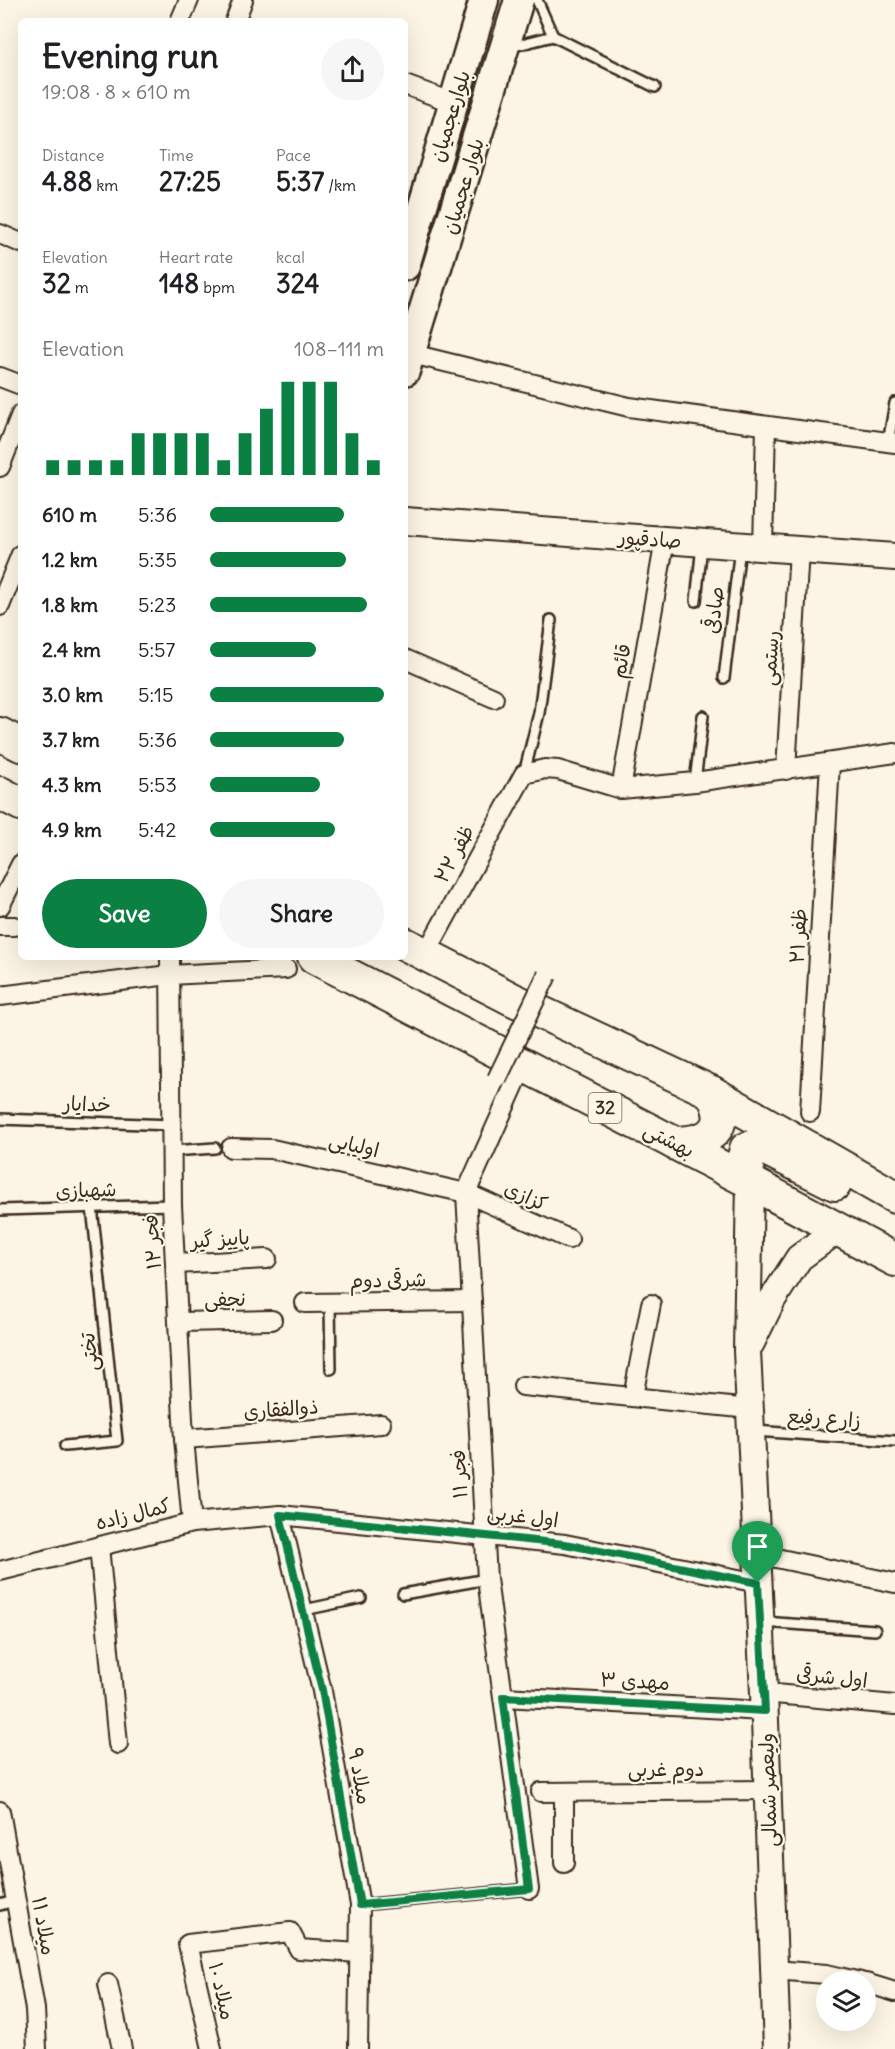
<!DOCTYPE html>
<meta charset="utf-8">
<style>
body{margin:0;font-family:Delius,"Playpen Sans Arabic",sans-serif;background:#f6f6f6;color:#202124;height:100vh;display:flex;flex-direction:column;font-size:22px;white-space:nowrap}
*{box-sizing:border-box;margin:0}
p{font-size:20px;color:#757577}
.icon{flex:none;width:33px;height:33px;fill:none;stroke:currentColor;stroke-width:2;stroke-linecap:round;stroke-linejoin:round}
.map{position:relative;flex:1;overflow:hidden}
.sheet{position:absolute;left:18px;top:18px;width:390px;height:942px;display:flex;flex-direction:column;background:#fff;border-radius:9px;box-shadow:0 6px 24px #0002}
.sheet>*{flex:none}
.controls{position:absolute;left:816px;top:1971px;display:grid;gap:12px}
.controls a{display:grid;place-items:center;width:60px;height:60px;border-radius:50%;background:#fff;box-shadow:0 6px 24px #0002;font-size:30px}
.pin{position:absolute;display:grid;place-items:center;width:51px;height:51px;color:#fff;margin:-62px -26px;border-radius:50% 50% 50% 0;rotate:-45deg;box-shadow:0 0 6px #0007}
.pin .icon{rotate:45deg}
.round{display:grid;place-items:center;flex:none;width:63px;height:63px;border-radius:32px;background:#f6f6f6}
.headline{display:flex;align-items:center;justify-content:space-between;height:102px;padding:0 24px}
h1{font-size:33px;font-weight:700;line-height:45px}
.metrics{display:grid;grid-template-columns:repeat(3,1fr);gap:9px;height:102px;padding:6px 24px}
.metrics div{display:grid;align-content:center}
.metrics b{font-size:26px;font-weight:700}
.metrics small{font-size:16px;font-weight:400}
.metrics p{font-size:16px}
.chart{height:168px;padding:12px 24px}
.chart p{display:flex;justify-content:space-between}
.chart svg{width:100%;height:108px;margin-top:6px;stroke:#0b8043;stroke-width:6}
.cta{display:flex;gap:12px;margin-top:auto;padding:12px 24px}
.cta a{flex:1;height:69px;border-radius:36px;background:#0b8043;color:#fff;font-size:24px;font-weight:700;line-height:69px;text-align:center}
.cta a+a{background:#f6f6f6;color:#202124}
ul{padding:0 24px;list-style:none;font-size:20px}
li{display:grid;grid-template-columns:96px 72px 1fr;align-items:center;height:45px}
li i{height:15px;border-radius:8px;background:#0b8043}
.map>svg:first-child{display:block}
</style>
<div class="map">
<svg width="895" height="2049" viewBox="0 0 895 2049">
<rect width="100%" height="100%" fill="#fcf5e5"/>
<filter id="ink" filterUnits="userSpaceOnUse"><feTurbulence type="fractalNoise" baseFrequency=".0167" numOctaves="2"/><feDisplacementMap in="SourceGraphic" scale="12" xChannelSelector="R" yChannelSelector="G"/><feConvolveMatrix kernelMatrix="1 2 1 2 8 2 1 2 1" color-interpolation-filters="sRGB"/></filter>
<g filter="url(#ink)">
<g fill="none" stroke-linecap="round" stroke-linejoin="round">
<g stroke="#3b2a1e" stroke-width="14">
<g id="lane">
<path d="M553 36 655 87"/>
<path d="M510 47 553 36 537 0"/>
<path d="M888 443 895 403"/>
<path d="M696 601 702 545"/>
<path d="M724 678 740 548"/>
<path d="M524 774 539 713 551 620"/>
<path d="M695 782 703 716"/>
<path d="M0 1119 173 1125"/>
<path d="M172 1151 215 1148"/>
<path d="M0 1210 172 1205"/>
<path d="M330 1303 331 1369"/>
<path d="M754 1431 895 1441"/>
<path d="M65 1446 117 1441 92 1207"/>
<path d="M403 1594 487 1579"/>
<path d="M304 1610 361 1598"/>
<path d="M763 1622 875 1630"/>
<path d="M0 1905 17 1900"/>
<path d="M360 1905 529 1889"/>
</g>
</g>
<g stroke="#3b2a1e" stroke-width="22">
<g id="street">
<path d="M180 21 189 0"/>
<path d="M235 21 243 0"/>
<path d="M405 85 454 103"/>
<path d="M0 234 21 243"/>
<path d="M412 354 629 407 895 443"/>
<path d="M0 377 21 385"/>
<path d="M0 467 21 414"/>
<path d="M763 547 766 426"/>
<path d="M0 606 21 554"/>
<path d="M405 659 494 698"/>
<path d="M786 770 799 550"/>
<path d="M621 789 665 540"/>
<path d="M0 906 21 864"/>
<path d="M0 926H14"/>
<path d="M425 955 524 774 545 769 558 770 621 789 695 782 895 753"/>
<path d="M170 957 172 1205 184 1439 192 1523"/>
<path d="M0 996 169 975 286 969"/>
<path d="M523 1066 466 1193 487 1579 529 1889"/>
<path d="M810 1112 830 763"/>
<path d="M231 1148 272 1149 466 1193 569 1239"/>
<path d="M176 1264 267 1259"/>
<path d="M305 1303 472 1301"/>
<path d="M180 1322 272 1320"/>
<path d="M523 1386 750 1409"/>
<path d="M633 1396 651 1304"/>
<path d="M184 1439 381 1424"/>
<path d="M280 1515 322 1691 360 1905 358 2049"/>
<path d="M99 1546 118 1744"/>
<path d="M757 1554 895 1583"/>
<path d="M0 1571 192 1523 280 1515 565 1544 758 1583"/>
<path d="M764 1693 895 1705"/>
<path d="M503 1697 764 1711"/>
<path d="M541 1792 768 1790"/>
<path d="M564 1792V1863"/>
<path d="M0 1811 35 2009 37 2049"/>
<path d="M774 1970 826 1974 861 1982"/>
<path d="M866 1983 895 1992"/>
<path d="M108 1984 122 2049"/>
<path d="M212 2049 188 1944 290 1932 299 1949 359 1953"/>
</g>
</g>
<g stroke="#3b2a1e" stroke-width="30">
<g id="secondary">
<path d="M405 521 895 557"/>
<path d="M750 1182 747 1351 764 1693 777 2049"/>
<path d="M751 1343 772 1300 799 1258 837 1230"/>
</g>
</g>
<g stroke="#3b2a1e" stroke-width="33">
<g id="primary">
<path d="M405 266 484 0"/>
<path d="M405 371 519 0"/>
</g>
</g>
<g stroke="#3b2a1e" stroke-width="36">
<g id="highway">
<path d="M0 734 21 745"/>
<path d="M0 793 21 804"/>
<path d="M405 944 512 999 711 1092 895 1197"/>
<path d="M314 957 750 1182 895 1260"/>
<path d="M674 1143C710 1142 733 1129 711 1092"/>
<path d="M750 1182 744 1157 746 1149 758 1145 835 1184"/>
</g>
</g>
<use href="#lane" stroke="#fcf5e5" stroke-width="9"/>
<use href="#street" stroke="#fcf5e5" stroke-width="18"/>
<use href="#secondary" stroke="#fcf5e5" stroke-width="26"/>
<use href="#primary" stroke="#fcf5e5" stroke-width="28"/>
<use href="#highway" stroke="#fcf5e5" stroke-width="32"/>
<g stroke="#3b2a1e" stroke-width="22" stroke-linecap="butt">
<path id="street-bridge" d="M497 1079 547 975"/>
</g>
<use href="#street-bridge" stroke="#fcf5e5" stroke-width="18"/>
</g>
</g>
<g fill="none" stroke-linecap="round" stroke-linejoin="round" filter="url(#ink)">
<g stroke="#fff" stroke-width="12">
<path id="route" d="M280 1515 565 1544 758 1583 765 1711 503 1697 529 1889 360 1905 322 1690Z"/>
</g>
<use href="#route" stroke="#0b8043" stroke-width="8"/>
</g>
<g text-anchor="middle" stroke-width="4.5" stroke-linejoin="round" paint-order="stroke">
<rect fill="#fcf5e5" stroke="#75675a" stroke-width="1.5" x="588.5" y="1093" width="33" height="30" rx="4.5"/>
<g font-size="18" font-weight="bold" fill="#3b2a1e">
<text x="605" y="1114">32</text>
</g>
<g font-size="20" fill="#3b2a1e" stroke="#fcf5e5">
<text transform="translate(450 116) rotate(-73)" y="7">بلوارعجمیان</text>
<text transform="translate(463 186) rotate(-73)" y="7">بلوار عجمیان</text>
<text transform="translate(650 539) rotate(4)" y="7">صادقپور</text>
<text transform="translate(714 610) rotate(-83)" y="7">صادقی</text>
<text transform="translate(770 658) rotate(-86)" y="7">رستمی</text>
<text transform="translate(621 661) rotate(-80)" y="7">قائم</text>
<text transform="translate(454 854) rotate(-62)" y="7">ظفر ۲۲</text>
<text transform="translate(798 936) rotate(-87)" y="7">ظفر ۲۱</text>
<text transform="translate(87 1104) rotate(2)" y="7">خدایار</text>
<text transform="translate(669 1140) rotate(27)" y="7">بهشتی</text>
<text transform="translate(354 1145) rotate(13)" y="7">اولیایی</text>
<text transform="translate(86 1190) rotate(-2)" y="7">شهبازی</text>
<text transform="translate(526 1196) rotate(24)" y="7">کزازی</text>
<text transform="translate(220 1239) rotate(-4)" y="7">پاییز گیر</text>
<text transform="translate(152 1242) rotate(-94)" y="7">فجر ۱۲</text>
<text transform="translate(388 1280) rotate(-1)" y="7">شرقی دوم</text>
<text transform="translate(225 1299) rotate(-1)" y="7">نجفی</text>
<text transform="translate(89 1352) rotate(-96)" y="7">تختی</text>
<text transform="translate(281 1409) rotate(-4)" y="7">ذوالفقاری</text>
<text transform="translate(824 1418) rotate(4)" y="7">زارع رفیع</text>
<text transform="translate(459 1474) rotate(-93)" y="7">فجر ۱۱</text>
<text transform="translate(133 1514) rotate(-14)" y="7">کمال زاده</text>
<text transform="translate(523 1516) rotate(7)" y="7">اول غربی</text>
<text transform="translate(832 1677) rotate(6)" y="7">اول شرقی</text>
<text transform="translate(635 1681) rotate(3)" y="7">مهدی ۳</text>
<text x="666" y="1776">دوم غربی</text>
<text transform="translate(360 1776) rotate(80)" y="7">میلاد ۹</text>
<text transform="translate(768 1790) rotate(-92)" y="7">ولیعصر شمالی</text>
<text transform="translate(44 1926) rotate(80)" y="7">میلاد ۱۱</text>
<text transform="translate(222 1991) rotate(77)" y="7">میلاد ۱۰</text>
</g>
</g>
</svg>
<div class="controls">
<a><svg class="icon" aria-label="layers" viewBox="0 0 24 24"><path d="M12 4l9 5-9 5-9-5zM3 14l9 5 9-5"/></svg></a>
</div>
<div class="pin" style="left:758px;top:1583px;background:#1e9e55"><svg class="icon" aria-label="arrive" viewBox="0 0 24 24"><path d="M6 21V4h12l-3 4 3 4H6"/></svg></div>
<section class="sheet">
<div class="headline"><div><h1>Evening run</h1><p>19:08 · 8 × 610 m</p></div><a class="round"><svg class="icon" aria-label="share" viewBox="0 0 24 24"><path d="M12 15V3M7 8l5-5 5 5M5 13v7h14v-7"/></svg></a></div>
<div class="metrics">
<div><p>Distance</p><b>4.88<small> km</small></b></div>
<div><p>Time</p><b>27:25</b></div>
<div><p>Pace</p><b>5:37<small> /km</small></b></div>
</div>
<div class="metrics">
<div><p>Elevation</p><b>32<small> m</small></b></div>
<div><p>Heart rate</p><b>148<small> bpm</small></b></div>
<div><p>kcal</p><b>324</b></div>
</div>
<div class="chart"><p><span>Elevation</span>108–111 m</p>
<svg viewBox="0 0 160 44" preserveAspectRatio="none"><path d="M5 44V38M15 44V38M25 44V38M35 44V38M45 44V27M55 44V27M65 44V27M75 44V27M85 44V38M95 44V27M105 44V17M115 44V6M125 44V6M135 44V6M145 44V27M155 44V38"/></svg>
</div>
<ul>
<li><b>610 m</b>5:36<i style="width:77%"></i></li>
<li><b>1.2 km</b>5:35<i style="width:78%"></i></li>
<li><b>1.8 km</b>5:23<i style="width:90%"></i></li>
<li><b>2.4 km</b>5:57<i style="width:61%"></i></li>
<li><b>3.0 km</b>5:15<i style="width:100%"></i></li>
<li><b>3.7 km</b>5:36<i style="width:77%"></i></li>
<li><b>4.3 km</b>5:53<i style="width:63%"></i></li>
<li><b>4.9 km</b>5:42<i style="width:72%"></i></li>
</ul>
<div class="cta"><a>Save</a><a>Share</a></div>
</section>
</div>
